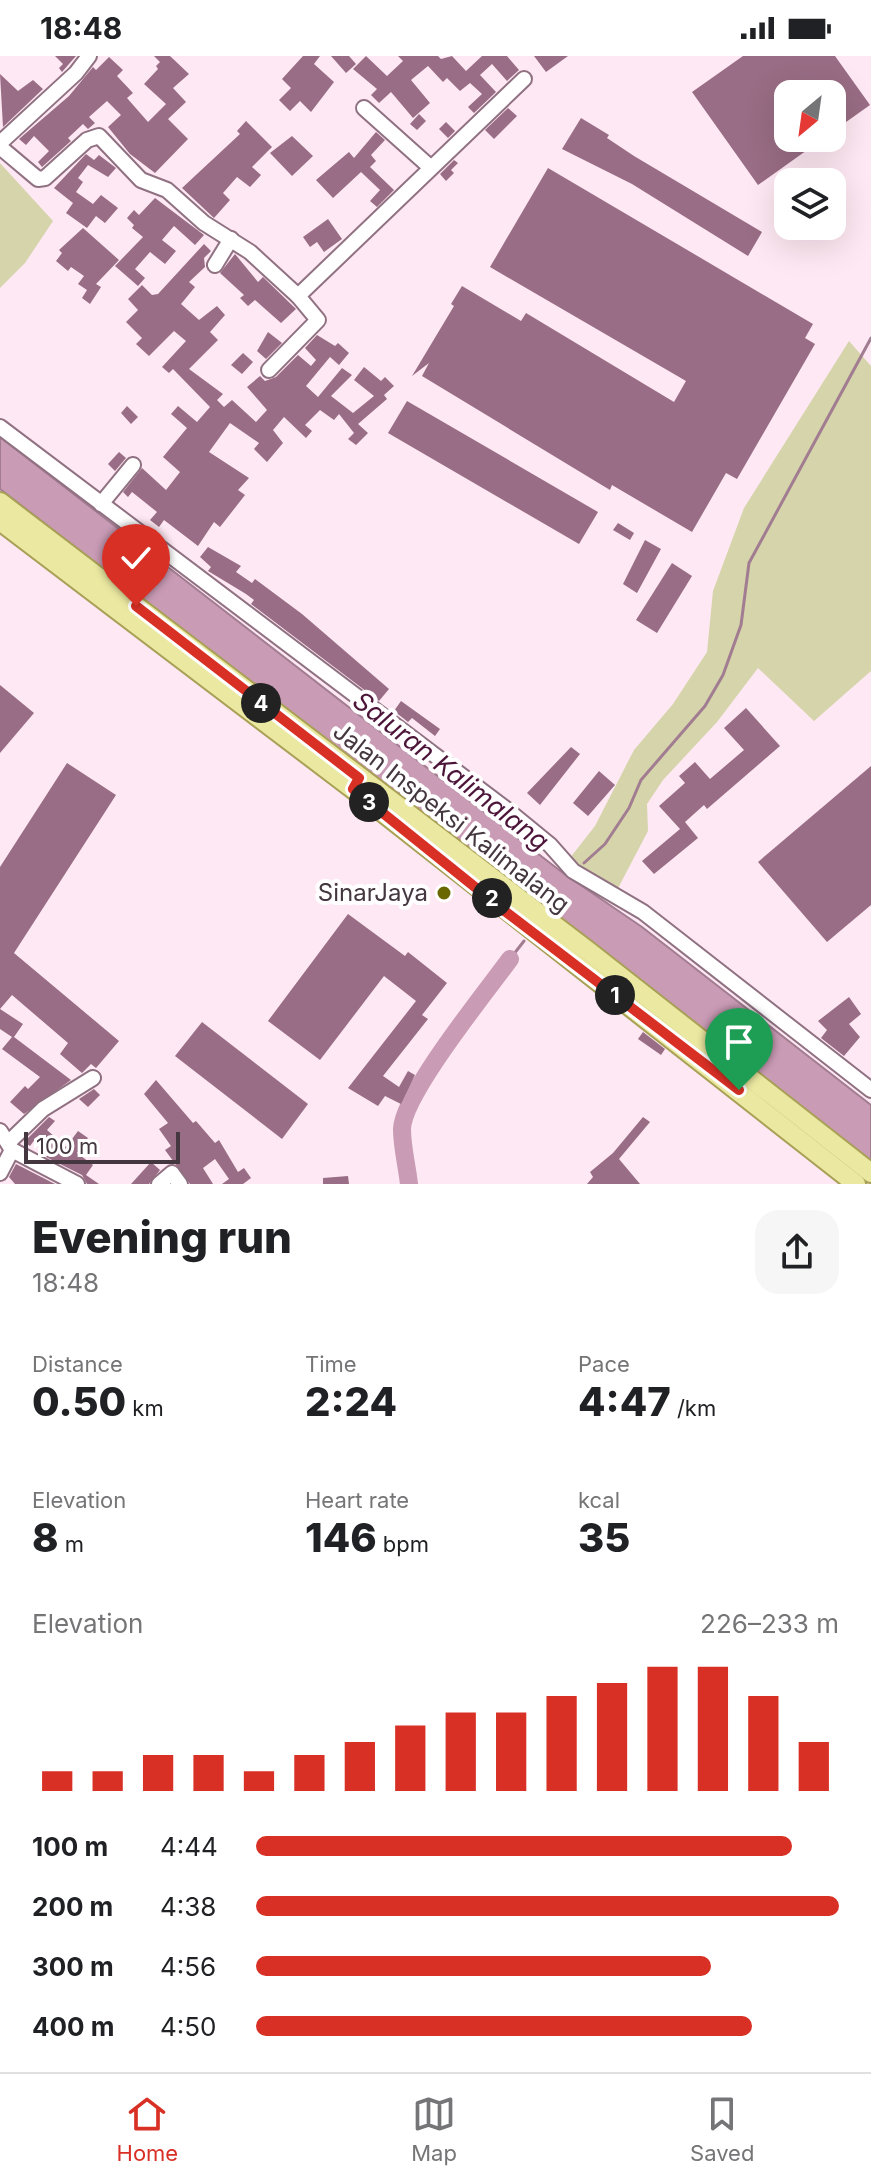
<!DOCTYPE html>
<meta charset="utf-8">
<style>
body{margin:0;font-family:Inter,sans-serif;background:#f6f6f6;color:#202124;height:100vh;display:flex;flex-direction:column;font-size:30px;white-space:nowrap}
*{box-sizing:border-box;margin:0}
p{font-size:26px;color:#757577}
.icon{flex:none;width:44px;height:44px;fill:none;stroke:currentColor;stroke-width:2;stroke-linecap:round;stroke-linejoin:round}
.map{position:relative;height:1128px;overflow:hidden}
.drawer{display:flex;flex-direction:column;background:#fff;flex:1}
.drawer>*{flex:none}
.needle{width:52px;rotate:209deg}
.fabs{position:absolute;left:774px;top:24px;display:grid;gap:16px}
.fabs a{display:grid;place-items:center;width:72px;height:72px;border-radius:16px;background:#fff;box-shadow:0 8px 32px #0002;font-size:40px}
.scale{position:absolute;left:24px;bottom:20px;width:156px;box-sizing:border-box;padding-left:8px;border:4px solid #45373f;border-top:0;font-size:22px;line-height:28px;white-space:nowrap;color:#45373f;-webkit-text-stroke:6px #fff;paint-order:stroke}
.pin{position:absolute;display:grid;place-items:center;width:68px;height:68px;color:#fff;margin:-82px -34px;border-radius:50% 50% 50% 0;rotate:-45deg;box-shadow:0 0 8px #0007}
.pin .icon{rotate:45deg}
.km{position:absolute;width:40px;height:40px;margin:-20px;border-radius:50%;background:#222;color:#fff;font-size:22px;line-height:40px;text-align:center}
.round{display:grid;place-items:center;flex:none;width:84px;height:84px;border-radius:24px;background:#f6f6f6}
.head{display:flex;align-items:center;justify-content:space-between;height:136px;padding:0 32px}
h1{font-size:44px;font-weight:800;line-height:60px}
.stats{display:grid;grid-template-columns:repeat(3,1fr);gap:12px;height:136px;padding:8px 32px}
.stats div{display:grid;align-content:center}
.stats b{font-size:40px;font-weight:800}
.stats small{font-size:22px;font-weight:400}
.stats p{font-size:22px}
.chart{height:224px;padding:16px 32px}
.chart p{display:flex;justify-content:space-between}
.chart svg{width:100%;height:144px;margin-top:8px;stroke:#d93025;stroke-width:6}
ul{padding:0 32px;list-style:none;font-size:26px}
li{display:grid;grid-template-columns:128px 96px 1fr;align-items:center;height:60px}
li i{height:20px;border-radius:10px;background:#d93025}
.status{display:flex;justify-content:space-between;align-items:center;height:56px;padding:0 40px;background:#fff;direction:ltr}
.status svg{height:22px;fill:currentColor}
.dock{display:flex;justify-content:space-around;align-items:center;height:112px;border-top:2px solid #e0e0e0;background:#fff;font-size:22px;color:#757577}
.dock a{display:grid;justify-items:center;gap:4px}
.dock .selected{color:#d93025}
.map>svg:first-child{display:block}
</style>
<div class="status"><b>18:48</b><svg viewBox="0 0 49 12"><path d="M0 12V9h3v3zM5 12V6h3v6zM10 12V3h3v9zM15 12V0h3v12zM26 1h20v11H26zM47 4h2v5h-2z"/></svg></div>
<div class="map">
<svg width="871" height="1128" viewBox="0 0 871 1128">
<rect width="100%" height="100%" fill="#fee8f3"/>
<g fill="#d5d4aa">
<path d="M0 107 53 165 25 207 0 232Z"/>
<path d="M849 285 871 310V615L814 665 758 612 717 666 663 724 647 748 648 775 616 836 566 807 595 770 634 694 673 648 707 596 713 535 744 452Z"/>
</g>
<path fill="#ca9bb5" stroke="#a27d92" stroke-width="2" d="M0 381 563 817 642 871 871 1049V1106L0 433Z"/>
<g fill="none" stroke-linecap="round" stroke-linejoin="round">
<g stroke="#a27d92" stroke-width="3">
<path d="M584 807 605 788 629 752 641 724 705 650 723 619 741 569 749 507 871 282"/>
<path d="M510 903 524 885"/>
</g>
<path stroke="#ca9bb5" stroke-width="18" d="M409 1128C407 1110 402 1091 402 1073 403 1038 486 936 510 903"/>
</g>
<g fill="#996d85">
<path d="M55 0H76L62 16 59 12 63 8Z"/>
<path d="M154 0H170L189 18 173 32 186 46 168 63 188 83 155 117 130 98 108 71 121 59 107 45 89 61 95 67 88 73 83 68 68 82 71 85 42 111 38 106 49 95 34 80 26 89 19 83 69 40 93 11 96 14 109 1 123 14 117 20 133 37 127 42 148 66 166 48 144 28 158 13 156 10 160 6Z"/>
<path d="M303 0H320L314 8 334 26 311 56 300 45 290 55 279 44 291 32 282 23Z"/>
<path d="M331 0H349L356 8 346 17Z"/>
<path d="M366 0 387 20 403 5 398 0H438L441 3 452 0 466 15 482 0H507L519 14 507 25 492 8 480 19 496 36 474 57 468 51 482 38 470 27 460 35 447 22 443 26 428 10 411 24 430 47 413 62 391 36 379 47 371 39 377 33 353 13Z"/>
<path d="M534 0H568L546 16Z"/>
<path d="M743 0H835L870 49 832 76V38H788V82H824L758 129 692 36Z"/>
<path d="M0 18 18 35 33 24 43 33 3 71Z"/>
<path d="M508 52 517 60 494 83 485 74Z"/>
<path d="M419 58 426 65 417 74 410 68Z"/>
<path d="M581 62 609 79 607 82 634 100 762 176 748 200 632 128 562 93Z"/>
<path d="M246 65 272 91 252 111 261 119 250 131 237 121 223 137 230 144 214 162 182 132 240 78 237 75Z"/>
<path d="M446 66 455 75 448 82 439 73Z"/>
<path d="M376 76 385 84 371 99 376 105 370 111 394 134 377 151 370 145 380 134 361 116 333 142 316 124 349 96 354 102Z"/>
<path d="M292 80 313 100 292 120 270 97Z"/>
<path d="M86 98 94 104 99 99 116 112 108 121 88 109 78 122 83 126 76 136 93 148 101 139 118 152 105 167 96 160 87 172 66 157 73 147 54 132Z"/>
<path d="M454 104 458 107 451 114 454 117 446 125 440 118Z"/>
<path d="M548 112 813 268 805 282 815 288 737 423 726 417 692 476 612 429 610 434 422 320 429 307 412 320 454 250 451 248 462 230 521 265 526 257 674 346 686 325 490 211Z"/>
<path d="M155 142 204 179 195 189 174 170 162 184 176 195 165 208 150 196 135 213 145 222 138 230 115 210 143 181 132 172 134 169 127 162 134 154 139 159Z"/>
<path d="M328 163 342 183 324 196 317 186 310 191 303 181Z"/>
<path d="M83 172 119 204 96 228 101 231 90 248 82 242 87 234 78 228 84 220 71 211 68 215 56 205 62 197 59 194Z"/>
<path d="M204 188 211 195 204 202 205 211 189 226 195 231 181 248 199 264 217 250 225 259 210 276 218 284 189 313 223 338 217 344 224 351 232 344 256 366 267 354 247 331 260 320 265 325 276 321 298 299 311 310 316 304 305 292 317 279 335 290 338 287 349 297 339 309 330 301 306 330 318 341 342 312 352 319 331 340 353 357 374 340 354 324 364 311 381 325 385 321 394 330 384 339 387 343 358 368 368 377 356 389 348 383 354 377 339 358 334 364 320 354 305 369 312 375 306 382 284 361 273 374 283 387 267 406 254 393 259 387 230 367 209 396 249 422 238 434 245 439 220 471 214 466 198 490 164 464 159 471 150 464 157 456 132 436 128 441 123 436 142 412 166 434 180 416 163 401 187 372 171 358 178 350 197 366 210 351 173 313 169 317 162 311 186 285 174 275 149 300 136 288 142 282 126 266 138 254 128 243 142 229 152 239 158 238Z"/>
<path d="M235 198 258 226 263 221 296 253 281 267 255 244 248 250 240 242 244 239 220 217Z"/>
<path d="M268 276 282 287 266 303 257 295Z"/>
<path d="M243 297 253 306 242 318 231 309Z"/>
<path d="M407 345 598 456 579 488 388 377Z"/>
<path d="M127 350 138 361 131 368 121 357Z"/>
<path d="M119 396 126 402 115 415 108 408Z"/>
<path d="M618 467 634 477 630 484 613 474Z"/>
<path d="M645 484 661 493 637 537 623 528Z"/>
<path d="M208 491 241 510 236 516 252 527 255 523 302 558 389 633 379 645 251 548 254 544 246 538 208 515 211 511 200 501Z"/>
<path d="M672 507 692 520 657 577 636 564Z"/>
<path d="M0 629 34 657 0 697Z"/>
<path d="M401 645 440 673 435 680 412 662 408 666 394 655Z"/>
<path d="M746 652 780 690 707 753 704 749 685 766 698 782 654 818 642 805 680 773 659 750 685 727 679 720 695 706 710 723 744 694 724 672Z"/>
<path d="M571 691 580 698 540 749 527 737Z"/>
<path d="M67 707 116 739 14 897 119 985 96 1012 91 1008 82 1017 60 998 68 987 12 939 0 953V811Z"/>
<path d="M871 710V849L827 886 758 806Z"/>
<path d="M599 715 615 729 588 760 573 747Z"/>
<path d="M348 858 405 900 408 896 447 927 422 959 428 963 383 1020 399 1031 408 1015 415 1019 401 1048 385 1040 378 1050 348 1032 416 945 384 920 320 1004 268 965Z"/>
<path d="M849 941 861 958 849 968 860 981 844 1000 821 982 827 974 818 965Z"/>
<path d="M0 953 23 968 14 981 71 1024 24 1058 10 1046 25 1030 28 1033 40 1021 2 993 12 981 0 973Z"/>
<path d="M202 966 308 1048 282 1083 175 1000Z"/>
<path d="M643 976 665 993 661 999 638 983Z"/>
<path d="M156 1024 193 1067 196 1065 215 1087 219 1084 238 1116 244 1112 251 1122 243 1128H222L229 1123 215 1103 203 1112 213 1128H190L165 1094 171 1090 159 1073 168 1067 144 1038Z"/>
<path d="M94 1033 100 1039 88 1051 79 1043Z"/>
<path d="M49 1061 55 1065 47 1074 66 1091 78 1075 88 1082 77 1097 93 1109 86 1119 99 1128H87L82 1119 46 1101 51 1095 36 1082 30 1090 24 1086Z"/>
<path d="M643 1061 650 1066 619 1103 640 1128H587L593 1121 590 1116 613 1097Z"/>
<path d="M151 1106 160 1114 149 1128H131Z"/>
<path d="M16 1108 55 1128H15L9 1121Z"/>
<path d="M348 1120 349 1128H323V1122Z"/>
</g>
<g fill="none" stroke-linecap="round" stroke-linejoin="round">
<g stroke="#907182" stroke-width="18">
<g id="minor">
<path d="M364 52 430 111"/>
<path d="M0 87 76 17 89 0"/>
<path d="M0 91 38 123 45 122 87 84 99 80 141 124 167 134 204 167 250 196 298 240 524 23"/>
<path d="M215 209 231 183"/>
<path d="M269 314 318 264 298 240"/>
<path d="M0 371 506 753 550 789 573 815 643 856 871 1034"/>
<path d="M101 448 133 409"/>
<path d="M0 1075 12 1094 0 1117"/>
<path d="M9 1086 43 1053 93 1022"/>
<path d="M12 1094 77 1128"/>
<path d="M159 1128 172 1117 180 1128"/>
</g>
</g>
<g stroke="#a8a056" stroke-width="22">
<g id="major">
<path d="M0 446 587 894 871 1117"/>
<path d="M0 465 353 733 856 1128"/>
</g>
</g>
<use href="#minor" stroke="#fff" stroke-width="14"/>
<use href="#major" stroke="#ebe8a1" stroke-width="18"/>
</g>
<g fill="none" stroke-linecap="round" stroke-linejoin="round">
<g stroke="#fff" stroke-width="16">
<path id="route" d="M136 550 359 722 353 733 506 856 739 1034"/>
</g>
<use href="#route" stroke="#d93025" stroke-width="10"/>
</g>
<circle fill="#6b6700" stroke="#fff" stroke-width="3" cx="444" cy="837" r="8"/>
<g text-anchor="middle" stroke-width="8" stroke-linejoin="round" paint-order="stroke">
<g font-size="24" fill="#45373f" stroke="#fff">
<text transform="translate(451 762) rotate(38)" y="8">Jalan Inspeksi Kalimalang</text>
</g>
<g font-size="24" fill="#45373f" stroke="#fff" text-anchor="end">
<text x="428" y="845">SinarJaya</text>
</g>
<g font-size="26" font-style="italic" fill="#4c1438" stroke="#fff">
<text transform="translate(451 715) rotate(38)" y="9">Saluran Kalimalang</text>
</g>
</g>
</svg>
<div class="fabs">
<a><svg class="needle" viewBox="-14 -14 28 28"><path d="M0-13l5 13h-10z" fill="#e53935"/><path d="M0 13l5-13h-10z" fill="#757577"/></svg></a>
<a><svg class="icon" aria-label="layers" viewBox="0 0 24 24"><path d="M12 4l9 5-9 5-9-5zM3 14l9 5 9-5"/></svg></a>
</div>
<div class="scale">100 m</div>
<div class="pin" style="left:739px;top:1034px;background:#1e9e55"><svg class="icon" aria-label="arrive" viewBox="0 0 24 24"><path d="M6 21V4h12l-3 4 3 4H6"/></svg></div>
<div class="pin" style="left:136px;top:550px;background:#d93025"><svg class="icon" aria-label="check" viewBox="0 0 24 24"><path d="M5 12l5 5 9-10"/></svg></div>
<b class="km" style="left:615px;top:939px">1</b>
<b class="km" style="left:492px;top:842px">2</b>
<b class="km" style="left:369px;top:746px">3</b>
<b class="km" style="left:261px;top:647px">4</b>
</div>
<section class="drawer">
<div class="head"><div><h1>Evening run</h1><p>18:48</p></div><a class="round"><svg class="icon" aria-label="share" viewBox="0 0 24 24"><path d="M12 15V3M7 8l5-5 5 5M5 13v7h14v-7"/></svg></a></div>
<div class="stats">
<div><p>Distance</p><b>0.50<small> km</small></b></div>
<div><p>Time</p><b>2:24</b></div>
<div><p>Pace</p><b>4:47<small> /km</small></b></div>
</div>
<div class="stats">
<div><p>Elevation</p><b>8<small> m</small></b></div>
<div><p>Heart rate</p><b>146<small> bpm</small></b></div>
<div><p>kcal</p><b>35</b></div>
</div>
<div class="chart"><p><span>Elevation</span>226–233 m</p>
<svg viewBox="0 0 160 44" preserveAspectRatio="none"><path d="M5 44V38M15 44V38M25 44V33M35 44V33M45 44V38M55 44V33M65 44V29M75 44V24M85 44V20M95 44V20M105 44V15M115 44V11M125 44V6M135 44V6M145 44V15M155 44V29"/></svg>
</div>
<ul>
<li><b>100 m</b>4:44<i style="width:92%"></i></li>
<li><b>200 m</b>4:38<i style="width:100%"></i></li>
<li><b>300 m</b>4:56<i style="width:78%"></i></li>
<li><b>400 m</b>4:50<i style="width:85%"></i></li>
</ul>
</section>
<nav class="dock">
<a class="selected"><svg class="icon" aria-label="home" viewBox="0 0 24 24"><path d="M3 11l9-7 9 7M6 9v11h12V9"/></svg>Home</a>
<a><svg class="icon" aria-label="map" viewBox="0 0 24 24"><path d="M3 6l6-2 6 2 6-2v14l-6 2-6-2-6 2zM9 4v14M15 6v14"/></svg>Map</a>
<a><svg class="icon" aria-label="saved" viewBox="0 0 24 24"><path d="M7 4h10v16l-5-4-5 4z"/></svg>Saved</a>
</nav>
